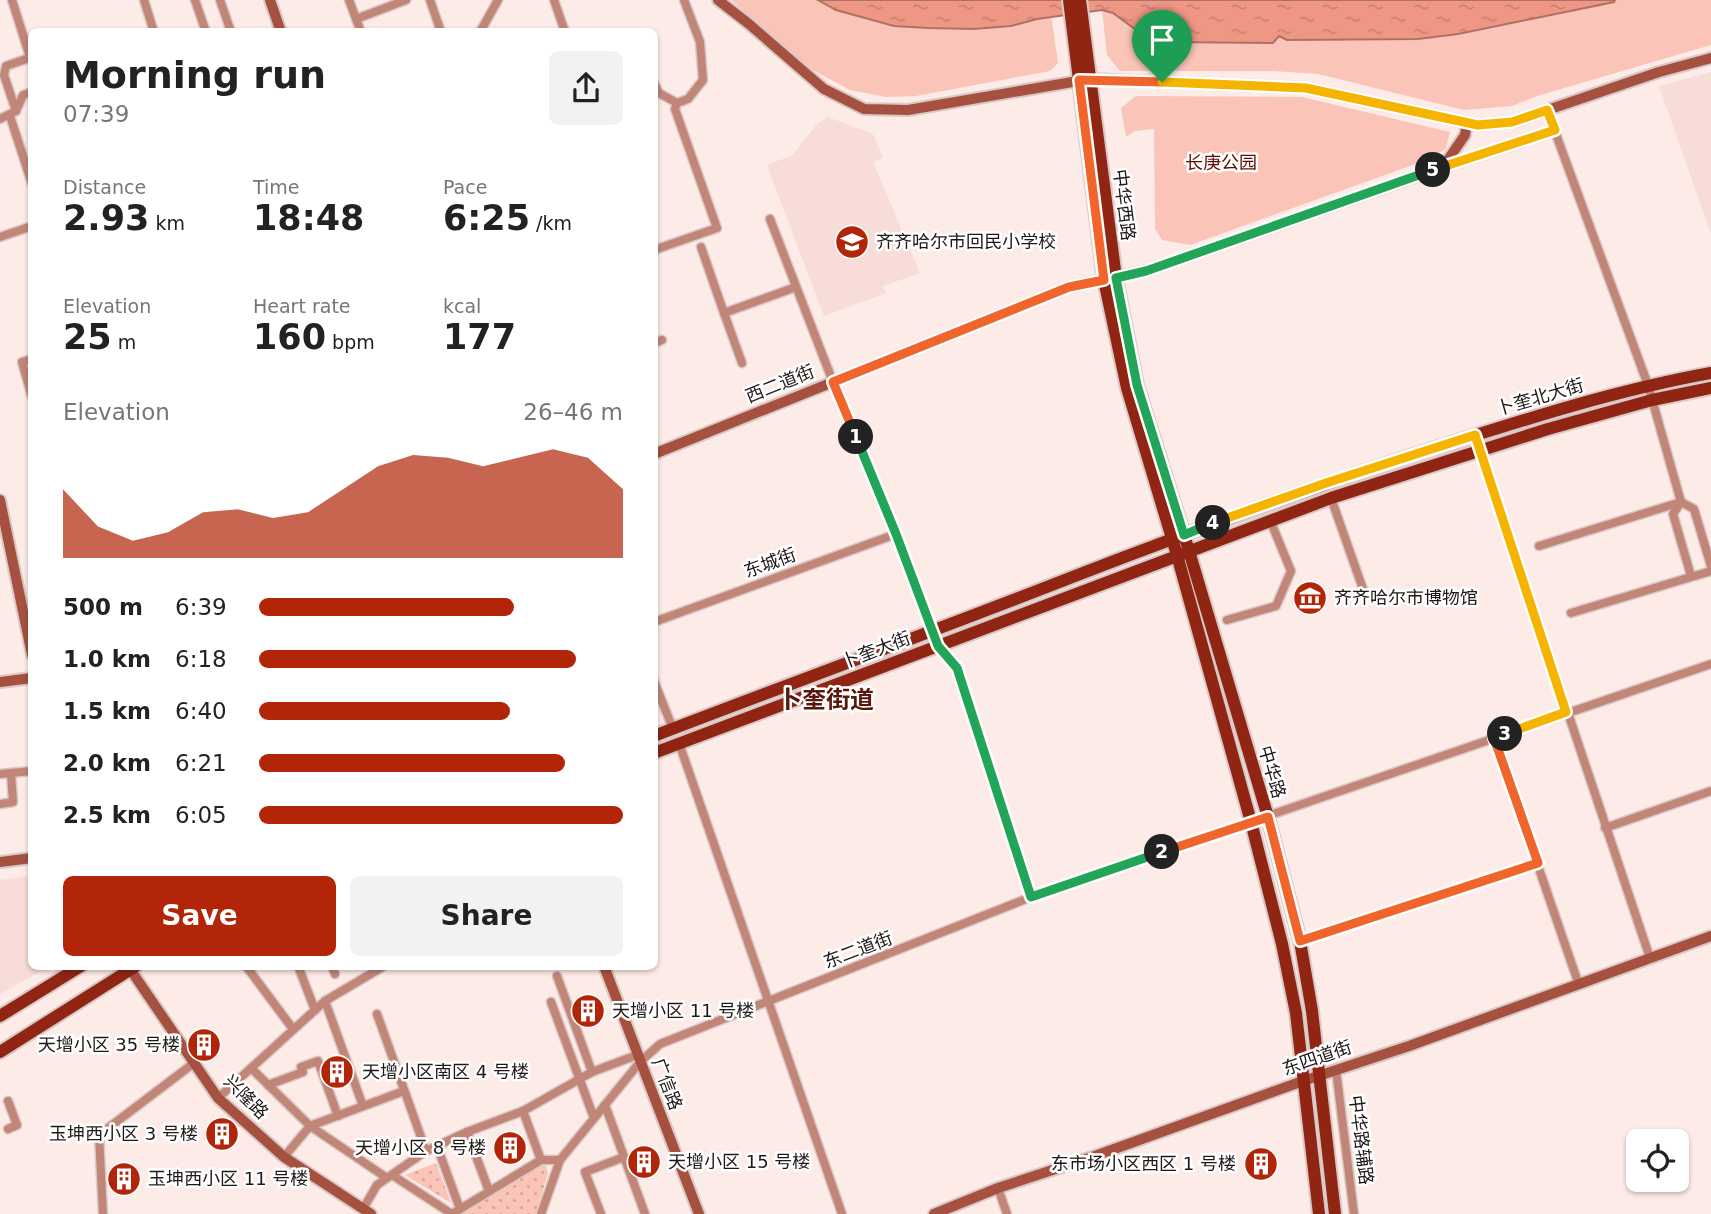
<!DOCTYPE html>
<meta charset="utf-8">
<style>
body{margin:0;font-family:"DejaVu Sans","Noto Sans SC",sans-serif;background:#f2f2f2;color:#222;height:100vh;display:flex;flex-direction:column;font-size:26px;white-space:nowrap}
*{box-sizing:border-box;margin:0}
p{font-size:23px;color:#767676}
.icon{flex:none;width:38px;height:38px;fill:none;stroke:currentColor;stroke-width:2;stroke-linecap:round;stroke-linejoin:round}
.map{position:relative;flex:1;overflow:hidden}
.drawer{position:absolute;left:28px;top:28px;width:630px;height:942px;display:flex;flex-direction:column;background:#fff;border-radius:10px;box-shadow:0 2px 5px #0004}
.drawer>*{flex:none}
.fabs{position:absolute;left:1626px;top:1129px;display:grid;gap:14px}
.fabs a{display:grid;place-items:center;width:63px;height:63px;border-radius:10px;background:#fff;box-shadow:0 2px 5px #0004;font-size:35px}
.pin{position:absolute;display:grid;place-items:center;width:60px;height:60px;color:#fff;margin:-72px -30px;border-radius:50% 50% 50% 0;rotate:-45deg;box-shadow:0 0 7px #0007}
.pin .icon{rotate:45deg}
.km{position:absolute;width:35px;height:35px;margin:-18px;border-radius:50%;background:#222;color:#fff;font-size:19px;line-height:35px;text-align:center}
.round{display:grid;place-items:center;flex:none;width:74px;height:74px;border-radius:10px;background:#f2f2f2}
.head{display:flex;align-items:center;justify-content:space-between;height:119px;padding:0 35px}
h1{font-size:38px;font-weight:600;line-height:52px}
.metrics{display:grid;grid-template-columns:repeat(3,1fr);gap:10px;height:119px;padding:7px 35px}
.metrics div{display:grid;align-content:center}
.metrics b{font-size:35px;font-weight:600}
.metrics small{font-size:19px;font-weight:400}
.metrics p{font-size:19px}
.chart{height:196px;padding:14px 35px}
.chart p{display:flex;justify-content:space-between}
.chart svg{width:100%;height:126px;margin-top:7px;fill:#b22508;opacity:.7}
.cta{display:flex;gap:14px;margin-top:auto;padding:14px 35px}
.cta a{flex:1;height:80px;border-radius:10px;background:#b22508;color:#fff;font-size:28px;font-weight:600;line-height:80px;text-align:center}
.cta a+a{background:#f2f2f2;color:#222}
ul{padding:0 35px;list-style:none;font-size:23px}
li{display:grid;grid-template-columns:112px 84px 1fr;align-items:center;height:52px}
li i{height:18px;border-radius:9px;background:#b22508}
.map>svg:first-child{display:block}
</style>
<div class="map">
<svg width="1711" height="1214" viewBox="0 0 1711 1214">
<defs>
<pattern id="grass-dots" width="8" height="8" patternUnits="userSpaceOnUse" patternTransform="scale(1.75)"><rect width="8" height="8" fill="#fac4b8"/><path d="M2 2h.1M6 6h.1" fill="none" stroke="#d6a89d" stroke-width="1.8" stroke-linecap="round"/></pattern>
<pattern id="water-ripples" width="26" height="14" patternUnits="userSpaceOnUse" patternTransform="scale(1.75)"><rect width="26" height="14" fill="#ef9785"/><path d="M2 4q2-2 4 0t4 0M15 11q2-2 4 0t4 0" fill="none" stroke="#cc8172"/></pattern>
</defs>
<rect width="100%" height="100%" fill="#fdebe7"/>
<g fill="#f7dcd7">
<path d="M1711 72V234L1659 86Z"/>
<path d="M828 117 873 134 883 158 873 162 920 273 883 286 886 293 824 316 767 165 793 155 817 124Z"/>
<path d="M31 876 32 966H50L0 994V880Z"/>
</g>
<g fill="url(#grass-dots)">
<path d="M436 1163 451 1203 405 1175Z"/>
<path d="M542 1165 546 1166 548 1173 536 1214H458L501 1187Z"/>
</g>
<g fill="#fac4b8">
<path d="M731 0H1049L1058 63 1050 71 916 96 886 97 850 90 809 68Z"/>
<path d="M1101 0H1711V45L1537 96 1512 106 1464 110 1318 74 1273 71H1120L1107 55Z"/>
<path d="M1136 96 1302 97 1450 132 1446 148 1435 157 1190 245 1162 240 1155 229 1154 129 1135 131 1126 137 1121 108Z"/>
</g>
<path fill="url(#water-ripples)" stroke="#b07164" stroke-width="2" d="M818 0H1615L1614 2 1458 34 1418 39 1287 40 1279 36 1273 43 1163 42 1147 38 1113 13 1102 10 1037 19 1011 26 973 29 928 28 894 26 836 10Z"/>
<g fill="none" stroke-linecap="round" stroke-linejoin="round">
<g stroke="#d9c9c6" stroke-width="11">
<g id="street">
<path d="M12 0 30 57"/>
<path d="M144 0 154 32"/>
<path d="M195 0 206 32"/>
<path d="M220 0 231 32"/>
<path d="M349 0 361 32"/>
<path d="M430 0 441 32"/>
<path d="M554 0 565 32"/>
<path d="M356 19 406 0"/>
<path d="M480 32 498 0"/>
<path d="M654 83 659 93 677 103 675 109 717 228 654 250"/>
<path d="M677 103 688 99 703 80 700 42 684 0"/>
<path d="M1547 110 1648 385 1681 502 1673 514 1691 576"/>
<path d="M16 111 4 75 6 66 32 57"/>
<path d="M10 116 32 184"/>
<path d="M0 119 16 111 23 95 32 92"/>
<path d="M770 219 833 382 896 534 938 646 957 668 1031 897"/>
<path d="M0 237 32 226"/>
<path d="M701 247 724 313 796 287"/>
<path d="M724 313 742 363"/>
<path d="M654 343 662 340"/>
<path d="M32 359 22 362 32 397"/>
<path d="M1475 435 1650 958"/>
<path d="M1331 498 1363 589"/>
<path d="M1539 546 1681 502 1694 509 1711 566"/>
<path d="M1571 613 1711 571"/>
<path d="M1227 620 1276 606 1291 571 1270 520"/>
<path d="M654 622 896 534"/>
<path d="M654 681 673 729"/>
<path d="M1494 738 1579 985"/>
<path d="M679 743 842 1214"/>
<path d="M0 774 32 771"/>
<path d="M0 804 13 802 11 773"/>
<path d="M1605 828 1711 791"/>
<path d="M1300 941 1538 863"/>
<path d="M246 966 293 1029"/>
<path d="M298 966 315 1010"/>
<path d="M332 966 335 974"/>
<path d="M557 976 592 1072"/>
<path d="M325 1001 363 1106"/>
<path d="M551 1002 594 1118"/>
<path d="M377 1014 426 1151 467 1132 523 1111 541 1160"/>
<path d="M251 1068 310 1126 387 1178"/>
<path d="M1336 1070 1354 1214"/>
<path d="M268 1085 303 1072 301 1067 318 1061 338 1116"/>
<path d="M218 1098 325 1001 384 966"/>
<path d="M8 1101 17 1125 8 1129"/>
<path d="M605 1105 645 1214"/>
<path d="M523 1111 592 1072 637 1055"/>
<path d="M467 1132 489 1191"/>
<path d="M437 1146 460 1209"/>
<path d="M284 1157 310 1126 404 1091"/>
<path d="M392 1175 452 1214"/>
<path d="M998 1188 1007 1214"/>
<path d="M363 1209 377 1185 426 1151"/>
<path d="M103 1214 99 1135 194 1063"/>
<path d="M452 1214 541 1160H560"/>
<path d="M541 1214 560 1160 640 1062 660 1044 1031 897 1711 664"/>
<path d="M601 1214 585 1172 624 1157"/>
</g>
</g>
<g stroke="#d9c9c6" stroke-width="14">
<g id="secondary">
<path d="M270 0 281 32"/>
<path d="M718 0 749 24 824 89 864 109 908 110 1090 79 1306 88 1478 125 1512 122 1659 72 1711 58"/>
<path d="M1443 167 1465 135 1467 123"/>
<path d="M654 454 1069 287 1146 271 1443 167 1555 130"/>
<path d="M0 500 32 655"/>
<path d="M0 682 32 678"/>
<path d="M0 862 32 858"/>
<path d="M128 966 218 1098 284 1157 371 1214"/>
<path d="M604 966 699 1214"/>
<path d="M934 1214 998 1188 1092 1157 1303 1081 1409 1046 1711 936"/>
</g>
</g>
<g stroke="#d9c9c6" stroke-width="16">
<g id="primary">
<path d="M1069 0 1104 280 1127 388 1177 555 1251 822 1282 944 1296 1013 1319 1214"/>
<path d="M1080 0 1116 278 1137 385 1189 551 1268 817 1300 941 1312 1011 1335 1214"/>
<path d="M654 736C794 682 935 631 1075 576 1194 530 1313 487 1435 448 1526 419 1617 390 1711 373"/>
<path d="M654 753 1331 498 1548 429 1652 400 1711 388"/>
<path d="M0 1016 81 966"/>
<path d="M0 1052 136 966"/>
</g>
</g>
<use href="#street" stroke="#c28679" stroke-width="8"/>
<use href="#secondary" stroke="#a65140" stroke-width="10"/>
<use href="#primary" stroke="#8f2512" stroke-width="12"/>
</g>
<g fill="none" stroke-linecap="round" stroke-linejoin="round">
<g stroke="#fff" stroke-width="14">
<path id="split-1" d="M856 437 833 382 1069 287 1104 280 1079 80 1162 82"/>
</g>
<g stroke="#fff" stroke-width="14">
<path id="split-2" d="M856 437 896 534 938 646 957 668 1031 897 1162 852"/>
</g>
<g stroke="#fff" stroke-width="14">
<path id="split-3" d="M1162 852 1268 817 1300 941 1538 863 1494 738 1505 734"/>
</g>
<g stroke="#fff" stroke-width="14">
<path id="split-4" d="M1213 523 1326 483 1475 435 1566 712 1505 734"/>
</g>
<g stroke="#fff" stroke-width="14">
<path id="split-5" d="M1213 523 1184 535 1137 385 1116 278 1146 271 1433 170"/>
</g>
<g stroke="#fff" stroke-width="14">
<path id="split-6" d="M1162 82 1306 88 1478 125 1512 122 1547 110 1555 130 1433 170"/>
</g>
<use href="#split-1" stroke="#f0652b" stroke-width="9"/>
<use href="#split-2" stroke="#22a559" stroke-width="9"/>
<use href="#split-3" stroke="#f0652b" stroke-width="9"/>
<use href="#split-4" stroke="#f5b400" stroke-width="9"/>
<use href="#split-5" stroke="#22a559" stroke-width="9"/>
<use href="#split-6" stroke="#f5b400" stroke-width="9"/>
</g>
<defs>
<g id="school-disc" transform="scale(1.75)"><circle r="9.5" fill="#b22508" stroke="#fff"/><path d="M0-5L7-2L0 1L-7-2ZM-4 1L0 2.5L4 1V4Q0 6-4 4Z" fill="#fff"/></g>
<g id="museum-disc" transform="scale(1.75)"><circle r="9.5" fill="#b22508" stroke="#fff"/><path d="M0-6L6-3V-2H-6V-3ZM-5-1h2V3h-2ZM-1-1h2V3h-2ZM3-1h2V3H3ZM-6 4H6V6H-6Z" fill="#fff"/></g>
<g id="building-disc" transform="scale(1.75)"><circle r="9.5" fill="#b22508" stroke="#fff"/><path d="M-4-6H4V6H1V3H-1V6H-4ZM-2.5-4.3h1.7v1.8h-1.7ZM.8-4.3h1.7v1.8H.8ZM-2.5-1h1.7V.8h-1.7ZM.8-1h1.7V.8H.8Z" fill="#fff"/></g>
</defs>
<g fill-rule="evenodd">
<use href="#school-disc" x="852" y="242"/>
<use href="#museum-disc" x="1310" y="598"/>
<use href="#building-disc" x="588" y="1011"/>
<use href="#building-disc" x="204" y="1045"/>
<use href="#building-disc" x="337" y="1072"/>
<use href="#building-disc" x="222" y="1134"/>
<use href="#building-disc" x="510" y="1148"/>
<use href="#building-disc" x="644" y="1162"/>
<use href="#building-disc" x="1261" y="1164"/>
<use href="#building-disc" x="124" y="1179"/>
</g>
<g text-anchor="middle" stroke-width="5" stroke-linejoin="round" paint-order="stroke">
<g font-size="18" fill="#5c0e02" stroke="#fff">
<text x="1221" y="169">长庚公园</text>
</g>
<g font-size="18" fill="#1e1817" stroke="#fff">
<text transform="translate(1124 205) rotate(83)" y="6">中华西路</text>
<text transform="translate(780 384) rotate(-22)" y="6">西二道街</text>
<text transform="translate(1540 397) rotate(-16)" y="6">卜奎北大街</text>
<text transform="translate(770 563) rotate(-20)" y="6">东城街</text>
<text transform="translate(876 650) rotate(-21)" y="6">卜奎大街</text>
<text transform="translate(1272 772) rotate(74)" y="6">中华路</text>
<text transform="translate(858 950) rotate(-21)" y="6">东二道街</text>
<text transform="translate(1317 1058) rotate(-19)" y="6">东四道街</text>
<text transform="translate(667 1084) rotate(69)" y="6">广信路</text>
<text transform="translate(246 1097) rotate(45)" y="6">兴隆路</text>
<text transform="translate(1361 1140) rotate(83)" y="6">中华路辅路</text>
</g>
<g font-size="18" fill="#1e1817" stroke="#fff" text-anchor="start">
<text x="876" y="248">齐齐哈尔市回民小学校</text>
<text x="1334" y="604">齐齐哈尔市博物馆</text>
<text x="612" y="1017">天增小区 11 号楼</text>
<text x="180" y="1051" text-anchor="end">天增小区 35 号楼</text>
<text x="362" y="1078">天增小区南区 4 号楼</text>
<text x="198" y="1140" text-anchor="end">玉坤西小区 3 号楼</text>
<text x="486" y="1154" text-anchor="end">天增小区 8 号楼</text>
<text x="668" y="1168">天增小区 15 号楼</text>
<text x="1236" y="1170" text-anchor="end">东市场小区西区 1 号楼</text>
<text x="148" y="1185">玉坤西小区 11 号楼</text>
</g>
<g font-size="24" font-weight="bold" fill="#59160a" stroke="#fff">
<text x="826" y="708">卜奎街道</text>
</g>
</g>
</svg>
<div class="fabs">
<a><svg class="icon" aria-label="locate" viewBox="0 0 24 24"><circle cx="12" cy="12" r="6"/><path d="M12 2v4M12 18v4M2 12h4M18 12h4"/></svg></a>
</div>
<div class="pin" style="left:1162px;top:82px;background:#1e9e55"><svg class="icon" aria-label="arrive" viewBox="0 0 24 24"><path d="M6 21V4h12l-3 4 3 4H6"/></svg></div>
<b class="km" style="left:856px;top:437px">1</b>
<b class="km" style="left:1162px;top:852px">2</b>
<b class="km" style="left:1505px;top:734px">3</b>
<b class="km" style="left:1213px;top:523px">4</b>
<b class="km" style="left:1433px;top:170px">5</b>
<section class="drawer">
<div class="head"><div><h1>Morning run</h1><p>07:39</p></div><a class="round"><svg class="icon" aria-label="share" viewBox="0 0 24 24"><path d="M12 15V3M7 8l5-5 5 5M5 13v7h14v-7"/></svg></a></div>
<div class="metrics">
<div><p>Distance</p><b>2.93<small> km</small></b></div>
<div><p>Time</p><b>18:48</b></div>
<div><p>Pace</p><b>6:25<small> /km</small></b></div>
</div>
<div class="metrics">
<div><p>Elevation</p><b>25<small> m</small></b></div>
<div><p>Heart rate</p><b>160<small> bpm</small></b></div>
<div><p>kcal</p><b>177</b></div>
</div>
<div class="chart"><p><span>Elevation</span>26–46 m</p>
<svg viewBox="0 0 160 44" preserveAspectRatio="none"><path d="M0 44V20L10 33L20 38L30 35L40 28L50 27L60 30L70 28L80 20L90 12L100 8L110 9L120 12L130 9L140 6L150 9L160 20V44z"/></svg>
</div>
<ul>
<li><b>500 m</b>6:39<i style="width:70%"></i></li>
<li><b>1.0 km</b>6:18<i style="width:87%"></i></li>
<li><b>1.5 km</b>6:40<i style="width:69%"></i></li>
<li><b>2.0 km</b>6:21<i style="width:84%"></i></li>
<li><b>2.5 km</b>6:05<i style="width:100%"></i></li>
</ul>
<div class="cta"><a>Save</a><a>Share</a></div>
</section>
</div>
